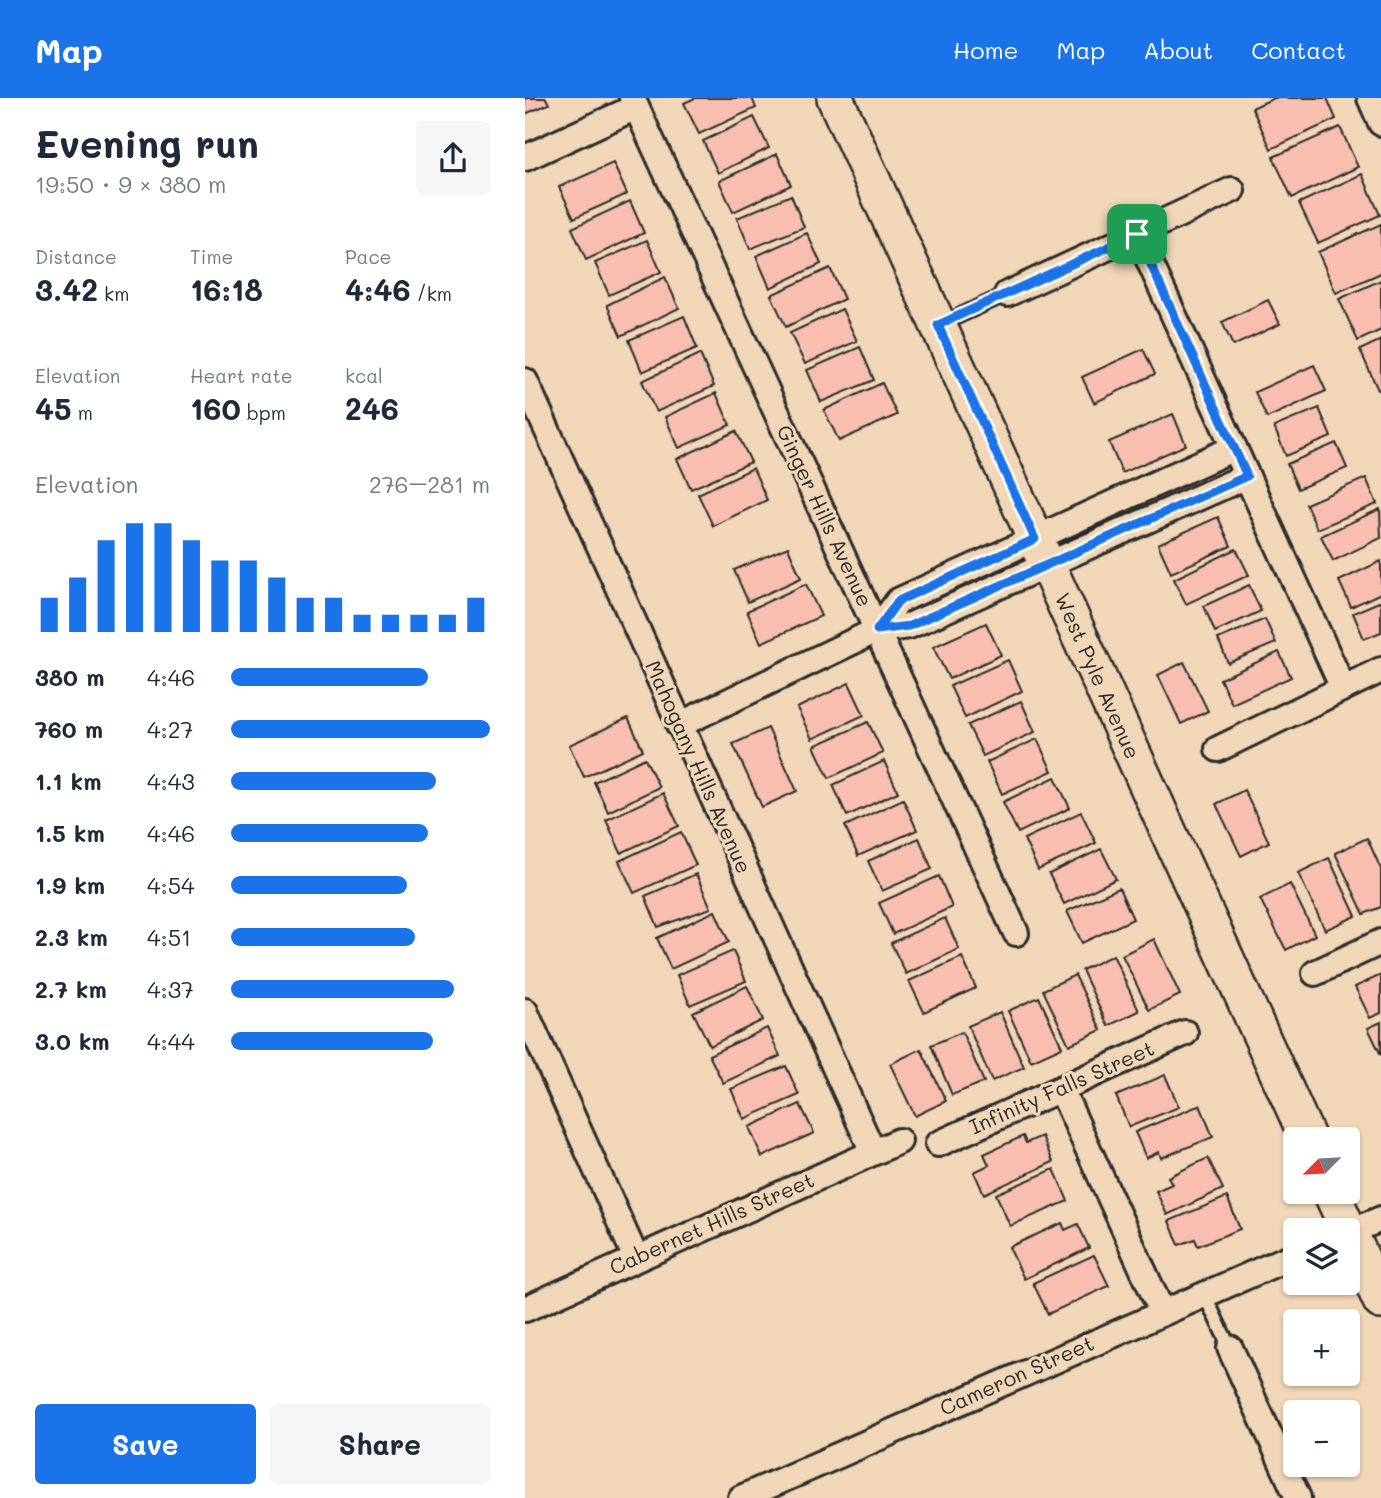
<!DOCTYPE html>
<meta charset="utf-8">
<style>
body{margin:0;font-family:Mali,sans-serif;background:#f6f6f7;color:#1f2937;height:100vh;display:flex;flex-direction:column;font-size:26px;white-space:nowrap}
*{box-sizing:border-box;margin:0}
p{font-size:23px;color:#747a83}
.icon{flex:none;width:38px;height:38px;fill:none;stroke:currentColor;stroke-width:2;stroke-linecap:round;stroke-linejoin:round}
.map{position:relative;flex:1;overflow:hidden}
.drawer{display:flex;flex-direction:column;background:#fff;width:525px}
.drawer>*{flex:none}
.needle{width:46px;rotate:246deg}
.tools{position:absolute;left:758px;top:1029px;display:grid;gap:14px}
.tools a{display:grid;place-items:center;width:77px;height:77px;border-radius:7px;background:#fff;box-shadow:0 2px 5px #0004;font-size:35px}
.pin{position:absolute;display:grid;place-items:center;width:60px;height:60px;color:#fff;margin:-30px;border-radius:14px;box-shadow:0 4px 10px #0006}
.round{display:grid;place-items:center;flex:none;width:74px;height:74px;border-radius:7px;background:#f6f6f7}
.head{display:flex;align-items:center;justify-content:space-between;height:119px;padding:0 35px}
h1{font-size:38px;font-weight:800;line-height:52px}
.stats{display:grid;grid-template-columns:repeat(3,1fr);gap:10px;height:119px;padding:7px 35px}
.stats div{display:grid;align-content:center}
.stats b{font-size:30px;font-weight:800}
.stats small{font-size:19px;font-weight:400}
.stats p{font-size:19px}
.chart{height:196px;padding:14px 35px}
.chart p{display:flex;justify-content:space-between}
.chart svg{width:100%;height:126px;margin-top:7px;stroke:#1a73e8;stroke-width:6}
.button{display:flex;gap:14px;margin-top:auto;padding:14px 35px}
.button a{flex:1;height:80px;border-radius:7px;background:#1a73e8;color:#fff;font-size:28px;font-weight:800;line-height:80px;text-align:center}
.button a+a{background:#f6f6f7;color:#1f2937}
ul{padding:0 35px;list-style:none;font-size:23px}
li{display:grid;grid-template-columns:112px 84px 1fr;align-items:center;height:52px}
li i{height:18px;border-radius:9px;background:#1a73e8}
header{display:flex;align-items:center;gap:42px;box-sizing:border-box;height:98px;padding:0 35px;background:#1a73e8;color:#fff}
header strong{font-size:33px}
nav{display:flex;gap:38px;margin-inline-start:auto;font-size:24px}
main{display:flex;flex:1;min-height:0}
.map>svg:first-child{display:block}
</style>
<header>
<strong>Map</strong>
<nav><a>Home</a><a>Map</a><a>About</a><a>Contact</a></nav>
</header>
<main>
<section class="drawer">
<div class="head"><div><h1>Evening run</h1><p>19:50 · 9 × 380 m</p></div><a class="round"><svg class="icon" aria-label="share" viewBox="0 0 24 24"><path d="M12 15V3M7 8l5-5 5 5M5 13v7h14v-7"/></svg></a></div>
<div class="stats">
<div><p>Distance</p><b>3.42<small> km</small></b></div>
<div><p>Time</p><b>16:18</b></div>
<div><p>Pace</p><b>4:46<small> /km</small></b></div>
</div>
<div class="stats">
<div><p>Elevation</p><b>45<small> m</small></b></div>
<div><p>Heart rate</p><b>160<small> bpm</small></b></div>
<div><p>kcal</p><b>246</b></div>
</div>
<div class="chart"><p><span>Elevation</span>276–281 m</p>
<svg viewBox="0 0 160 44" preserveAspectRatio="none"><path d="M5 44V32M15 44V25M25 44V12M35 44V6M45 44V6M55 44V12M65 44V19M75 44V19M85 44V25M95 44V32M105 44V32M115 44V38M125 44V38M135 44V38M145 44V38M155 44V32"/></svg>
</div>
<ul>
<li><b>380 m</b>4:46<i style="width:76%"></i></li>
<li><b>760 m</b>4:27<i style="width:100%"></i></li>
<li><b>1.1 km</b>4:43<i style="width:79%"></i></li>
<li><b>1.5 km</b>4:46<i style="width:76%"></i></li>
<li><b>1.9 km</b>4:54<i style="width:68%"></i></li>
<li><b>2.3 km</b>4:51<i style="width:71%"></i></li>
<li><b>2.7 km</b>4:37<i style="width:86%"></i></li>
<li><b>3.0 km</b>4:44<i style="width:78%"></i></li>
</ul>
<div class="button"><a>Save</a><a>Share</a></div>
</section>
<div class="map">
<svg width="856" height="1400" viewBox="0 0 856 1400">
<rect width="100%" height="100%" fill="#f1d7b8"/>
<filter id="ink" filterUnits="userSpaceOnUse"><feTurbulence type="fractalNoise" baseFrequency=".0143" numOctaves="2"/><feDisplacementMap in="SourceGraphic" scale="14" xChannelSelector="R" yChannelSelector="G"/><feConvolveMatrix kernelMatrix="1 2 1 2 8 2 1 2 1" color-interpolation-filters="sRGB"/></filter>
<g filter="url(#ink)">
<g fill="#f8bfb0" stroke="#2b2b2b" stroke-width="2">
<path d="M0 0H21L24 6 0 16Z"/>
<path d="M170 0H227L231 10 174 36 159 5Z"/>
<path d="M749 0H802L811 21 746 51 727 10Z"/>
<path d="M229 19 244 50 193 75 178 43Z"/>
<path d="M815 29 833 69 767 100 748 59Z"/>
<path d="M252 56 266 87 208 114 194 83Z"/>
<path d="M88 65 102 96 49 120 34 89Z"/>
<path d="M837 76 855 117 793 145 774 105Z"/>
<path d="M266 97 279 129 225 151 212 120Z"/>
<path d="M105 103 119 135 61 162 47 130Z"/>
<path d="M856 126V175L811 195 793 154Z"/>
<path d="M282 135 296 166 245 190 231 158Z"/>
<path d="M122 142 136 174 84 197 70 165Z"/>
<path d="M305 170 319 201 261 229 246 197Z"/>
<path d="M140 179 154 210 96 238 82 207Z"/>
<path d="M856 182V232L833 243 814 201Z"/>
<path d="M743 202 755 226 708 248 697 224Z"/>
<path d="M317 211 332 243 280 266 265 235Z"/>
<path d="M159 218 172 250 117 274 104 242Z"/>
<path d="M856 242V291L853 292 835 252Z"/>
<path d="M335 249 349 282 296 304 282 272Z"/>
<path d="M618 251 630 276 569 305 557 279Z"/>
<path d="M175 256 189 288 131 314 117 283Z"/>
<path d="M789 267 801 293 742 320 730 294Z"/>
<path d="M357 285 372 317 314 343 299 312Z"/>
<path d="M191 295 205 327 154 350 140 319Z"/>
<path d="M794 310 806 339 761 358 749 329Z"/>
<path d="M648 316 661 347 597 375 584 344Z"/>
<path d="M211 333 226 364 166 391 152 361Z"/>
<path d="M811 345 822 370 773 391 762 366Z"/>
<path d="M228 370 242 402 188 428 173 396Z"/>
<path d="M841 380 852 406 792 431 781 406Z"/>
<path d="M855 411 856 440 808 463 796 438Z"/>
<path d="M693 419 706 448 646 475 633 446Z"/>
<path d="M263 449 276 480 223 504 209 472Z"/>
<path d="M711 451 724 477 661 506 649 481Z"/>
<path d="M856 463V495L826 509 814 483Z"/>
<path d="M281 486 296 518 236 545 222 513Z"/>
<path d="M724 487 736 513 690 534 679 508Z"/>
<path d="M856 503V534L839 541 828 515Z"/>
<path d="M740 521 751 545 703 565 693 541Z"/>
<path d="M461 525 476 557 424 581 408 549Z"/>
<path d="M754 554 766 579 707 606 695 581Z"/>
<path d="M483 562 497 593 440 620 425 588Z"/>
<path d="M659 564 683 613 656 626 633 577Z"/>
<path d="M324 585 339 617 287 641 272 610Z"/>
<path d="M496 603 510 634 458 658 443 627Z"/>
<path d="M103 620 118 652 59 679 44 647Z"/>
<path d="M343 624 358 655 304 680 289 648Z"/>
<path d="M243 630 272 693 237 709 208 646Z"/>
<path d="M512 641 527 673 477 696 462 664Z"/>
<path d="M120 660 134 689 83 714 69 684Z"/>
<path d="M359 663 373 694 322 718 308 687Z"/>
<path d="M530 679 545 710 493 735 478 704Z"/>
<path d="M719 692 744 744 716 758 691 706Z"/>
<path d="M138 695 154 728 96 755 81 722Z"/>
<path d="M378 701 392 732 333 758 320 728Z"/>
<path d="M556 714 571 745 513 772 499 741Z"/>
<path d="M156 734 171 767 109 795 94 763Z"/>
<path d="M394 740 407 771 357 793 343 763Z"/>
<path d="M842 740 856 771V809L839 816 810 755Z"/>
<path d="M576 751 591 781 539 806 524 776Z"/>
<path d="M804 760 831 818 800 832 773 775Z"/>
<path d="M171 776 186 810 133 829 120 798Z"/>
<path d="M414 778 427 809 368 836 354 805Z"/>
<path d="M765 786 790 837 761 852 735 801Z"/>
<path d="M594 790 608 821 557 845 542 813Z"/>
<path d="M190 813 204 844 146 871 132 840Z"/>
<path d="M420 820 434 851 381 876 366 845Z"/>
<path d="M629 841 655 897 624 912 597 857Z"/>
<path d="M208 853 221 883 165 907 152 877Z"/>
<path d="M588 857 614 913 583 928 557 872Z"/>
<path d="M437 859 451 890 399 914 384 883Z"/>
<path d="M550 877 576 932 544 947 518 892Z"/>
<path d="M856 877V915L845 920 830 889Z"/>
<path d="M222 888 238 922 185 948 168 914Z"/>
<path d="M514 899 537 949 506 963 483 913Z"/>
<path d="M475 914 499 969 467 983 443 928Z"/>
<path d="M856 924V957L843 930Z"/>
<path d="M242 930 255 958 198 985 184 957Z"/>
<path d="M437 934 459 984 427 997 406 947Z"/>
<path d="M396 951 421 1003 390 1018 365 966Z"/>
<path d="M261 968 274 997 219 1021 206 991Z"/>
<path d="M640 977 654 1009 604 1029 591 998Z"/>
<path d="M275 1006 289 1035 237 1059 224 1029Z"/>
<path d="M675 1007 688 1039 636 1060 634 1054 621 1060 610 1034Z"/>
<path d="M498 1038 501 1045 517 1038 528 1064 459 1096 449 1074 464 1067 459 1056Z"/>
<path d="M683 1060 698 1091 642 1117 631 1093 647 1086 643 1079Z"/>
<path d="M529 1071 543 1103 485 1128 471 1096Z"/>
<path d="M702 1099 715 1131 673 1148 670 1141 654 1147 644 1123Z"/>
<path d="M537 1125 540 1132 553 1126 564 1150 499 1181 484 1149Z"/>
<path d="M569 1157 584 1188 523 1216 508 1185Z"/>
</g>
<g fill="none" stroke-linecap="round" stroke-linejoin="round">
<g stroke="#2b2b2b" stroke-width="18">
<g id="lane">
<path d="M416 226 482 196"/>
<path d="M679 1196 705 1250"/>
</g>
</g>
<g stroke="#2b2b2b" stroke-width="30">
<g id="street">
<path d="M107 0 491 835"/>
<path d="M845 0 856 25"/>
<path d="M0 60 111 9"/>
<path d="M612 136 818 590"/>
<path d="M482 196 707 92"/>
<path d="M0 283 348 1054"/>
<path d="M352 532 373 503 709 350"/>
<path d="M154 627 352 532 384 528 722 378"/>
<path d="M693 651 856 572"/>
<path d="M790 875 856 844"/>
<path d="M0 913 111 1160"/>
<path d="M536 991 637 1214"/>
<path d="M413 1046 660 935"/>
<path d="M822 1135 856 1121"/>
<path d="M0 1211 374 1043"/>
<path d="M705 1250 773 1400"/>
<path d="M216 1400 770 1157"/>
</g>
</g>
<g stroke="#2b2b2b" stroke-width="40">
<g id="secondary">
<path d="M310 0 783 1041"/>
<path d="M806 1094 856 1203"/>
</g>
</g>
<use href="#lane" stroke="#f1d7b8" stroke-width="12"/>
<use href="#street" stroke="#f1d7b8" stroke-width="24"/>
<use href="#secondary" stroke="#f1d7b8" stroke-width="35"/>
</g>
</g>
<g fill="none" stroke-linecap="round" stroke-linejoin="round" filter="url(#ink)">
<g stroke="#fff" stroke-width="14">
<path id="route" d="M612 136 722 378 384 528 352 532 373 503 510 441 413 227Z"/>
</g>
<use href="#route" stroke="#1a73e8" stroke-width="9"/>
</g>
<g text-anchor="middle" stroke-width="6" stroke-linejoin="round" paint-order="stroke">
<g font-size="21" fill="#2b2b2b" stroke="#f1d7b8">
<text transform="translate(299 418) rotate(65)" y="7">Ginger Hills Avenue</text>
<text transform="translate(572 578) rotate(66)" y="7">West Pyle Avenue</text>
<text transform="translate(173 669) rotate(66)" y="7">Mahogany Hills Avenue</text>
<text transform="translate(537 990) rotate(-24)" y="7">Infinity Falls Street</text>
<text transform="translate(187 1126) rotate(-24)" y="7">Cabernet Hills Street</text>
<text transform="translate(492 1278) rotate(-24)" y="7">Cameron Street</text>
</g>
</g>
</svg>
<div class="tools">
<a><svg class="needle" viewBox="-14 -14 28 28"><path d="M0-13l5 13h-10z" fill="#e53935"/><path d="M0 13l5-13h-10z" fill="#747a83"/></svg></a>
<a><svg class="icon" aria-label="layers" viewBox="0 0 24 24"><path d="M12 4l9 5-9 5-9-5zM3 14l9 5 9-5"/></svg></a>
<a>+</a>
<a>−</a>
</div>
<div class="pin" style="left:612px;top:136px;background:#1e9e55"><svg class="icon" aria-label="arrive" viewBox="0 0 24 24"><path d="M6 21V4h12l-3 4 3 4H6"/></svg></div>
</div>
</main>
